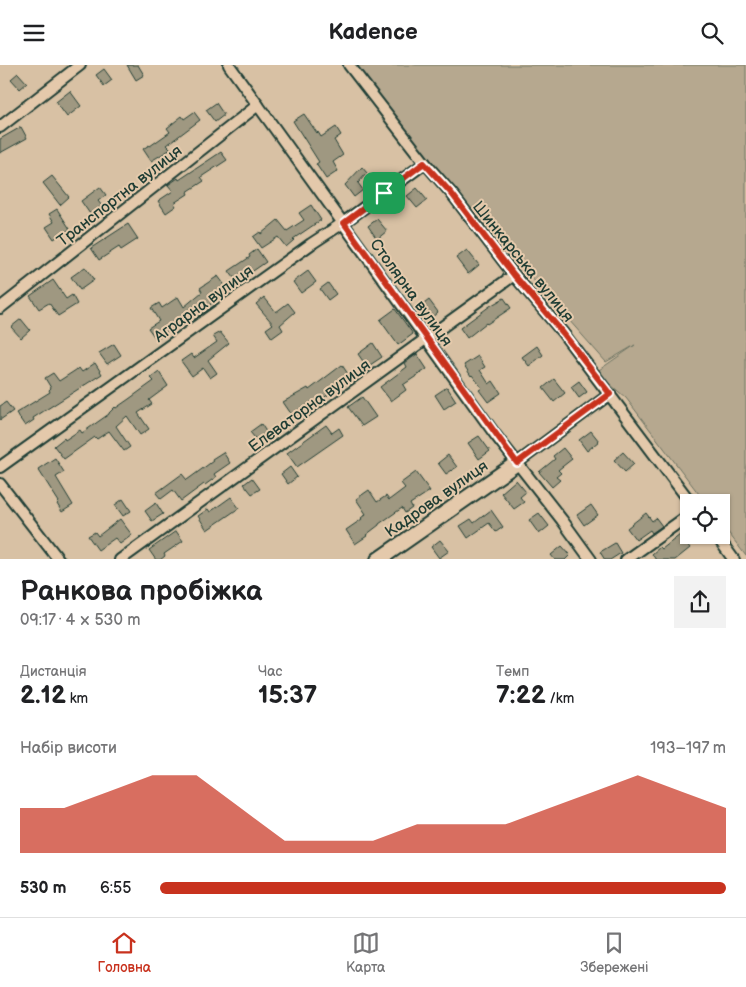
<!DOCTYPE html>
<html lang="uk">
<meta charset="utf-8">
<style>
body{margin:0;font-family:"Balsamiq Sans",sans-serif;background:#f2f2f2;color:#202124;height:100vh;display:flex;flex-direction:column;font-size:19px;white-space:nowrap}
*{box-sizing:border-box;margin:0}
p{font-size:16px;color:#757577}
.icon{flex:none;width:28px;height:28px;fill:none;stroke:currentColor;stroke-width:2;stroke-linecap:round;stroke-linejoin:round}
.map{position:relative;height:494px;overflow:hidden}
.sheet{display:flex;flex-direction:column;background:#fff;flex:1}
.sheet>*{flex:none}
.fabs{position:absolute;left:680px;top:429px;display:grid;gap:10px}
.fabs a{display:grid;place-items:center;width:50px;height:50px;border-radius:0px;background:#fff;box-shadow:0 1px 4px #0004;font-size:25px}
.pin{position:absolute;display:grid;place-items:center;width:42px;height:42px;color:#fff;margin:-21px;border-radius:10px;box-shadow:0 2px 8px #0006}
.round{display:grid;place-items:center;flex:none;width:52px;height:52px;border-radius:0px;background:#f2f2f2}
.summary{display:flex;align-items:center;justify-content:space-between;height:85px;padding:0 20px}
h1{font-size:28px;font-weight:600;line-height:38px}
.stats{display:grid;grid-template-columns:repeat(3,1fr);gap:8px;height:85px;padding:5px 20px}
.stats div{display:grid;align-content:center}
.stats b{font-size:25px;font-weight:600}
.stats small{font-size:14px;font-weight:400}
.stats p{font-size:14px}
.chart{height:140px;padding:10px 20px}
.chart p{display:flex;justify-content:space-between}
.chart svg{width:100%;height:90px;margin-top:5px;fill:#c8321e;opacity:.7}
ul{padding:0 20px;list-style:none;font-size:16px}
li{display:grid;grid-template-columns:80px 60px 1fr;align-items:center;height:38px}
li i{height:12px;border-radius:6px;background:#c8321e}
header{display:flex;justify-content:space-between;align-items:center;height:65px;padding:0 20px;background:#fff;font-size:22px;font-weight:600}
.menu{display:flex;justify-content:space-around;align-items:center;height:70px;border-top:1px solid #e0e0e0;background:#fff;font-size:14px;color:#757577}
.menu a{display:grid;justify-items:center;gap:2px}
.menu .active{color:#c8321e}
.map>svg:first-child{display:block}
</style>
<header><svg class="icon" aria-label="menu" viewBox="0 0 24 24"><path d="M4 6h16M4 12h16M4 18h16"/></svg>Kadence<svg class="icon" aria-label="search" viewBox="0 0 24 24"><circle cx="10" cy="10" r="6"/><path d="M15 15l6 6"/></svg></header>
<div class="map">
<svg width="746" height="495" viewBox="0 0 746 495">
<rect width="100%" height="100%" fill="#d8c1a4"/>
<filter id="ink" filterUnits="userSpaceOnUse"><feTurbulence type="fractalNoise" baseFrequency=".02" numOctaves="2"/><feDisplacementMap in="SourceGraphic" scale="10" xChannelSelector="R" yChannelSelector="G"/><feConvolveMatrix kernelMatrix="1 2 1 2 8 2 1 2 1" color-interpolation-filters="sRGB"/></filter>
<g filter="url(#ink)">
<path fill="#b6a88f" stroke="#6a7262" d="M356 0H746V491L721 458V438L705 437 626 333 596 307 635 280 606 297 431 99Z"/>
<g fill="#9f9881" stroke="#1f3d34">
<path d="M127 0H138L144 10 136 15Z"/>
<path d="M104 4 112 15 104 21 96 10Z"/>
<path d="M18 8 27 18 20 24 11 14Z"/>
<path d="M70 26 81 41 67 52 56 37Z"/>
<path d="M216 38 224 50 215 57 206 45Z"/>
<path d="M194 47 200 55 167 80 171 84 151 96 143 84 149 80 150 81 170 67 167 63 182 51 184 54Z"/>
<path d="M304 49 317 68 318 67 321 72 336 62 341 70 334 75 343 90 333 97 338 106 326 114 316 99 319 97 293 56Z"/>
<path d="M21 62 27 73 0 88V74Z"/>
<path d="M221 87 227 95 201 112 204 116 187 127 188 129 174 138 176 141 166 148 158 136 173 126 168 120 178 113 179 115Z"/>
<path d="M362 102 367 108 358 118 363 125 354 132 345 120Z"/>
<path d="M52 111 69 132 60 140 43 118Z"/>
<path d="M100 122 106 130 98 136 102 141 90 149 81 136Z"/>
<path d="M417 123 427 135 417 143 407 131Z"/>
<path d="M311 140 321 155 293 174 294 175 286 182 278 172 261 183 253 172 260 167 261 169 278 155 287 166 304 155 299 148Z"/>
<path d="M57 144 70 164 54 174 46 162 54 157 49 149Z"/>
<path d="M377 154 387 166 377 174 368 161Z"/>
<path d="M128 159 138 174 121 185 119 182 99 195 91 183Z"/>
<path d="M257 184 266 197 237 217 229 206 250 192 249 190Z"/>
<path d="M467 185 479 200 468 209 456 193Z"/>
<path d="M85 202 94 215 80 225 71 212Z"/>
<path d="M308 206 316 217 301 228 293 217Z"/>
<path d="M218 211 229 226 204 244 205 245 198 252 195 248 173 264 172 263 156 274 148 263 159 256 151 243 159 238 162 243 178 232 184 242 202 227 200 223Z"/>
<path d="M53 215 66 234 72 230 77 239 58 251 49 238 39 244 30 231Z"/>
<path d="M328 218 336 229 328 235 320 224Z"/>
<path d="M264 232 276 247 288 238 295 247 280 260 283 265 272 273 266 264 273 259 256 239Z"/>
<path d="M504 233 511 243 487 259 486 258 467 273 460 263 490 241Z"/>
<path d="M429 235 438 247 430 254 420 242Z"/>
<path d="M395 244 413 269 398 280 380 255Z"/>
<path d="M21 254 30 265 21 273 11 262Z"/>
<path d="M220 267 229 278 208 295 217 308 210 313 203 303 192 311 181 296 191 289 194 293 217 277 213 271Z"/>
<path d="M373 278 382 292 367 302 358 289Z"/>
<path d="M114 279 121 290 107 299 99 288Z"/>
<path d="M537 281 543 290 529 301 522 292Z"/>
<path d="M417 289 427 304 403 320 406 325 391 336 380 322 407 302 405 298Z"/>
<path d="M478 291 485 302 480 305 489 319 493 316 501 328 488 337 479 325 482 323 472 310 471 311 464 300Z"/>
<path d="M95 298 102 309 33 353 34 355 25 361 16 348 50 327 49 325 51 323 45 313 53 308 59 316 79 303 82 307Z"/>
<path d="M342 300 352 315 345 320 344 319 294 353 283 337 308 323 309 325Z"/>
<path d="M159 307 168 321 149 335 152 339 138 348 149 364 140 370 127 351 116 361 130 382 124 386 109 366 97 374 95 372 64 394 54 381 64 373 65 375 80 365 82 368 109 349V348L115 342 116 343 129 334 154 316 151 313Z"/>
<path d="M554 314 565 328 554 337 543 323Z"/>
<path d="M579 316 587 327 579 333 571 322Z"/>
<path d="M447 322 456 336 444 344 435 330Z"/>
<path d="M362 332 376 352 362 361 348 342Z"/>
<path d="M6 337 13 346 0 355V341Z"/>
<path d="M261 359 269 371 259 378 250 367Z"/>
<path d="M326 360 332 368 339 363 343 370 297 402 287 388Z"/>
<path d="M591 366 599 376 587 386 579 375Z"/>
<path d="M479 371 490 386 479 394 468 378Z"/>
<path d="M563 383 572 394 558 405 561 408 556 412 560 415 552 422 539 407 555 394 553 391Z"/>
<path d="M223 387 230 398 214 409 216 412 205 420 204 419 181 436 173 425 161 434 156 428 182 409 187 415 213 396 212 394Z"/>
<path d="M623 387 634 399 625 407 614 395Z"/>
<path d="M448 390 457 402 446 409 438 398Z"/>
<path d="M55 393 64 407 56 412 73 440 62 447 57 439 59 437 38 404Z"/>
<path d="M290 402 297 412 288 419 281 409Z"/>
<path d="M416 407 430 426 410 439 412 443 405 448 402 443 379 459V460L366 470 367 471 355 479 346 465 362 454 361 453 366 449 356 434 369 425 377 437 386 431 389 435 405 423 401 418Z"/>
<path d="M252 413 260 424 252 429 244 419Z"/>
<path d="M516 415 526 427 520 432 524 437 514 444 501 428Z"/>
<path d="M231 432 239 443 207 465 198 451 208 444 210 447Z"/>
<path d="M123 434 131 446 123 451 115 440Z"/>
<path d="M156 438 163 449 152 456 145 446Z"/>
<path d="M591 440 598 450 584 460 577 450Z"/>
<path d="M491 445 503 462 496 467 489 458 468 473 460 461 471 454 474 458Z"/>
<path d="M539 448 549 461 539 469 529 455Z"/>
<path d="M646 448 652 456 656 453 662 461 652 468 650 465 636 475 627 463Z"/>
<path d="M120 454 132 470 120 479 115 473 98 485 88 471 95 467 98 471Z"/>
<path d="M176 466 183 476 164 489 165 491 160 495H156L149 485Z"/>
<path d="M680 470 690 483 675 495H656L652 489 660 482 662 484Z"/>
<path d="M440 475 449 486 439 493 431 482Z"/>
<path d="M615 478 621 488 610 495H605L600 487Z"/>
<path d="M562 481 570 490 565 495H555L551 490Z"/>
</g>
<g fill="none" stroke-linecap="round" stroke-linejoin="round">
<g stroke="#1f3d34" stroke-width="14">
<g id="street">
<path d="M229 0 497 372 562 455 591 495"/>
<path d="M349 0 425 98 452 129 514 210 563 268 691 438"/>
<path d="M0 62 80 0"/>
<path d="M0 243 258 40"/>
<path d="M517 398 610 329"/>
<path d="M0 402 311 179 343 158 425 98"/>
<path d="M0 419 59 495"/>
<path d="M716 470 734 495"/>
<path d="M120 495 514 210"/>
<path d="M626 495 689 450"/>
</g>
</g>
<g stroke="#1f3d34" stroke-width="18">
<path id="secondary" d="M378 495 517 398"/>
</g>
<use href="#street" stroke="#e4c9ab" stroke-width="10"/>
<use href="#secondary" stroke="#e4c9ab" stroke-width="14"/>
</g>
</g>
<g fill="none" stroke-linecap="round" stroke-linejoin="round" filter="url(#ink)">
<g stroke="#fff" stroke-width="10">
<path id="route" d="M424 98 452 129 514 210 563 268 610 329 517 398 344 158Z"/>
</g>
<use href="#route" stroke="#c8321e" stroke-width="6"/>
</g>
<g text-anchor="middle" stroke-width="4" stroke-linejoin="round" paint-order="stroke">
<g font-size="16" fill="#1f3d34" stroke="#e4c9ab">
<text transform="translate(119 130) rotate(-38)" y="6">Транспортна вулиця</text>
<text transform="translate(524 196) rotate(51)" y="6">Шинкарська вулиця</text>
<text transform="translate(412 227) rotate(54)" y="6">Столярна вулиця</text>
<text transform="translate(203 238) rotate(-36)" y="6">Аграрна вулиця</text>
<text transform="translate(309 340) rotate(-36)" y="6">Елеваторна вулиця</text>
<text transform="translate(436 433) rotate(-35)" y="6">Кадрова вулиця</text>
</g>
</g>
</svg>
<div class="fabs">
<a><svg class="icon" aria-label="locate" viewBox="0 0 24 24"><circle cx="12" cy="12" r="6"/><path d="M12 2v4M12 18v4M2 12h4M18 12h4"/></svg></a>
</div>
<div class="pin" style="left:384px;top:128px;background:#1e9e55"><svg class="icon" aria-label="arrive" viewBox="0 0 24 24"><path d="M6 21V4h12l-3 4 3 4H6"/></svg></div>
</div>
<section class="sheet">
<div class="summary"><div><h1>Ранкова пробіжка</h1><p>09:17 · 4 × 530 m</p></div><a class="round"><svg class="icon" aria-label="share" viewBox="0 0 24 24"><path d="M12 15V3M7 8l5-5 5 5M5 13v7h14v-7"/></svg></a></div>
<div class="stats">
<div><p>Дистанція</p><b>2.12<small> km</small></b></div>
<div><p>Час</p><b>15:37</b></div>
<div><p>Темп</p><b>7:22<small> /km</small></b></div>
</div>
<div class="chart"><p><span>Набір висоти</span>193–197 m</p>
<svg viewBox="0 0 160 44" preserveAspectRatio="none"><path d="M0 44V22L10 22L20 14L30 6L40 6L50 22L60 38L70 38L80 38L90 30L100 30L110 30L120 22L130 14L140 6L150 14L160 22V44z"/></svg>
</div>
<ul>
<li><b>530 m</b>6:55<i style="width:100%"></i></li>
</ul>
</section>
<nav class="menu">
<a class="active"><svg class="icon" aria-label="home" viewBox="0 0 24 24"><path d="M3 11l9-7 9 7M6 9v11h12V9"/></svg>Головна</a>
<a><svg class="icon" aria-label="map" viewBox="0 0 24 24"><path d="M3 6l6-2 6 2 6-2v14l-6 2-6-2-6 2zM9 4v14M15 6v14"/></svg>Карта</a>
<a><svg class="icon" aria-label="saved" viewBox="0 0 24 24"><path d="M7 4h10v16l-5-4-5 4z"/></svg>Збережені</a>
</nav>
